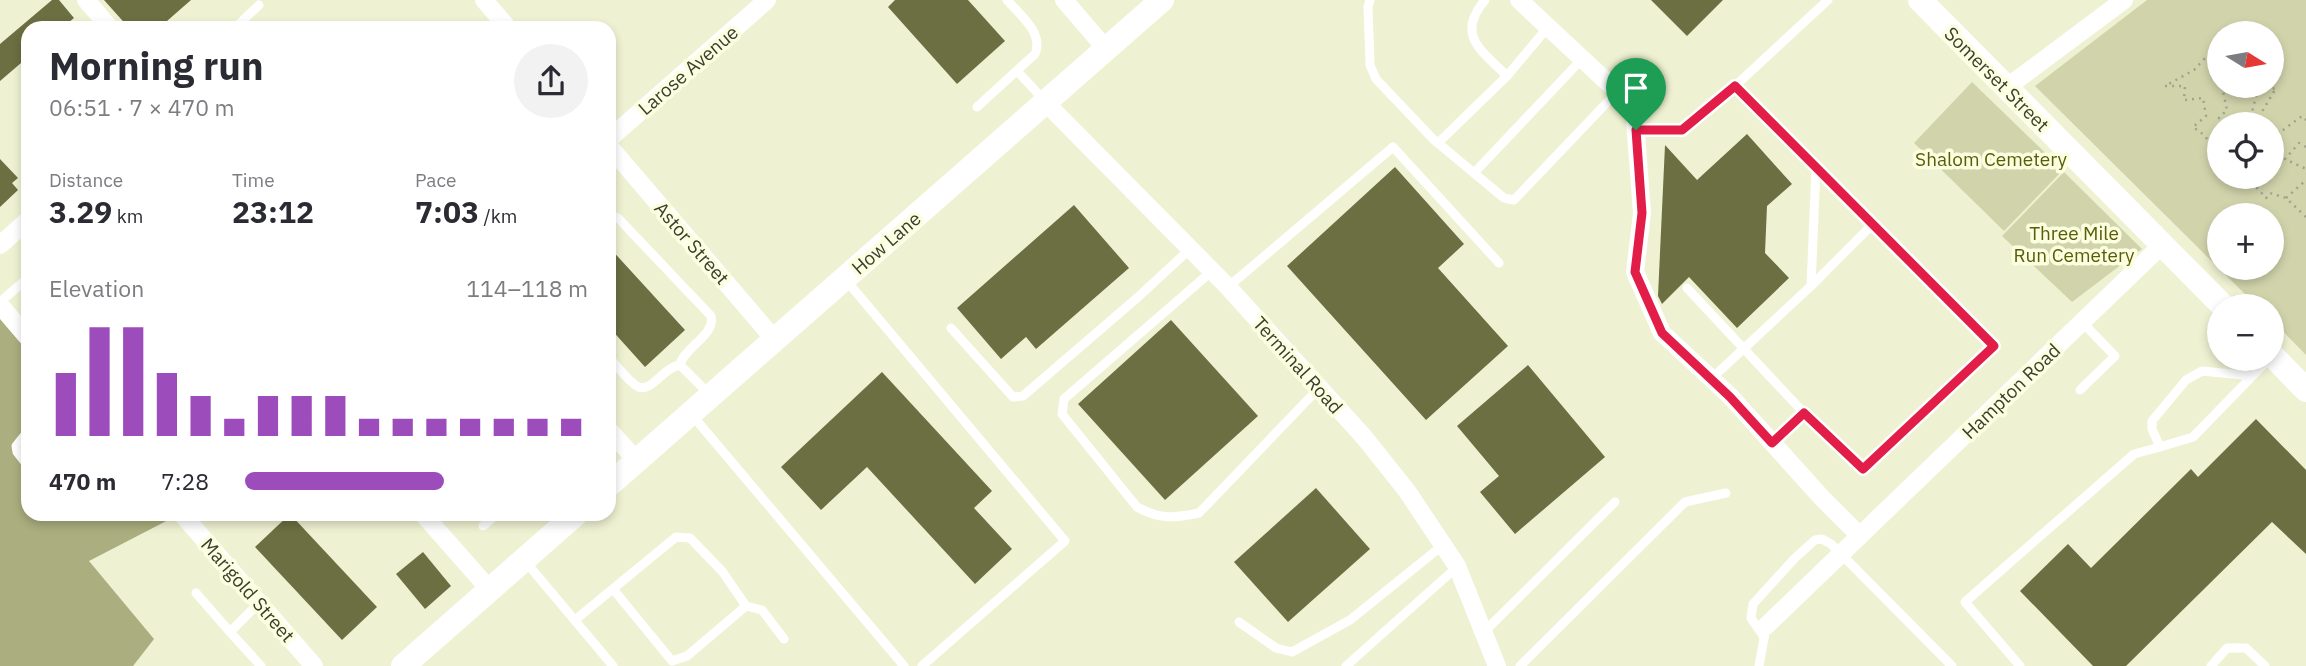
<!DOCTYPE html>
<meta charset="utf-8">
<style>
body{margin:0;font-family:"IBM Plex Sans",sans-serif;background:#f2f2f3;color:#2b2b33;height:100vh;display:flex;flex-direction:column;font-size:26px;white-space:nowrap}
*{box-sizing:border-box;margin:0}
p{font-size:23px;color:#7c7c81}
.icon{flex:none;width:38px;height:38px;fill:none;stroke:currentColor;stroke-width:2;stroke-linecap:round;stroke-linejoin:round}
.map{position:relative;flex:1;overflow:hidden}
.panel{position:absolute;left:21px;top:21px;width:595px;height:500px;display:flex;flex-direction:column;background:#fff;border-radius:21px;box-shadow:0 4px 10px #0003}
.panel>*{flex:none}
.needle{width:46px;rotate:101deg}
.tools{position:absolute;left:2207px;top:21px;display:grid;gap:14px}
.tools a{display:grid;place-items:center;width:77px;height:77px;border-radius:50%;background:#fff;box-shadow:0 4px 10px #0003;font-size:35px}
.pin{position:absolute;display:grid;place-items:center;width:60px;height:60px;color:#fff;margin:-72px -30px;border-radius:50% 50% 50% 0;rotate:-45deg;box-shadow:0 0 7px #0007}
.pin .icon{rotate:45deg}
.round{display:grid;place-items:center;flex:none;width:74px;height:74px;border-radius:37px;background:#f2f2f3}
.overview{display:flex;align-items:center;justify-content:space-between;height:119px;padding:0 28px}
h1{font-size:38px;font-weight:700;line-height:52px}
.stats{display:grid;grid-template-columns:repeat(3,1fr);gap:10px;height:119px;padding:7px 28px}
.stats div{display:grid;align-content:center}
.stats b{font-size:30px;font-weight:700}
.stats small{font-size:19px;font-weight:400}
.stats p{font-size:19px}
.chart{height:196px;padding:14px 28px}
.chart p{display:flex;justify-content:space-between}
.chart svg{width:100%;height:126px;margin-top:7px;stroke:#9d4cbc;stroke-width:6}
ul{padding:0 28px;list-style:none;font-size:23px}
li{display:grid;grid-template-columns:112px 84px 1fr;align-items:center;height:52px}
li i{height:18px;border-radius:9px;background:#9d4cbc}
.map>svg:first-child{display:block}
</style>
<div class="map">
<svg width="2306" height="666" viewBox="0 0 2306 666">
<rect width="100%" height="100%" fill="#eff2d2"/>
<g fill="#d1d4ab" fill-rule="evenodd">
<path d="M2147 0H2306V355L2272 320V306H2257L2035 86ZM2219 33H2272V86H2219ZM2219 124H2272V177H2219ZM2272 215V268H2219V215Z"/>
<path d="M1972 82 2063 170 2004 231 1914 143Z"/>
<path d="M2064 172 2142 249 2072 302 2002 236Z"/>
</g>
<path fill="#abae7e" d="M0 306 28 339V514H175L176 516 89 561 154 639 133 666H0Z"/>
<g fill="#6c6f41">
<path d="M52 0H59L74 18 62 28H28V57L0 81V44Z"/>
<path d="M104 0H191L159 28H129Z"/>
<path d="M895 0H968L1005 41 957 84 888 7Z"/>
<path d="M1651 0H1723L1687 36Z"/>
<path d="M1747 134 1792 184 1767 206 1765 253 1789 278 1737 328 1689 277 1662 304 1658 296 1665 145 1697 180Z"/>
<path d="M0 159 18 178 12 183 18 190 0 207Z"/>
<path d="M1395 167 1464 244 1438 268 1508 346 1426 420 1287 266Z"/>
<path d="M1074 205 1129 268 1036 349 1026 337 1001 359 957 308Z"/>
<path d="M609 247 685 330 645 367 609 327Z"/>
<path d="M1171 320 1258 416 1165 500 1078 404Z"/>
<path d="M1528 365 1605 457 1515 534 1480 492 1499 476 1457 426Z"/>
<path d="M882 372 992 491 974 508 1012 549 975 584 867 467 821 510 781 467Z"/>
<path d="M2256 419 2306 470V554L2272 522 2126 666H2093L2020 591 2068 544 2091 568 2191 469 2198 477Z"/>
<path d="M1316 488 1370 549 1288 622 1234 562Z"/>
<path d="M290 514 377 607 342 640 255 547Z"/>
<path d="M423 552 451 586 425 609 396 574Z"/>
</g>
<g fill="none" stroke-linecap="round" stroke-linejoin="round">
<g stroke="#a0a38b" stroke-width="2.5" stroke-dasharray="2 5" stroke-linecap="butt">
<path d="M2230 33H2231"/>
<path d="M2219 43 2194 70 2165 86H2185L2184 100 2203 98 2206 116 2193 127 2204 135 2219 154"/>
<path d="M2222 86 2227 110 2219 118 2224 124"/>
<path d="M2249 124 2257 92 2276 88 2259 117 2268 124"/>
<path d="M2272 127 2279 133 2302 116 2306 120"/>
<path d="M2306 147 2299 143 2285 159 2306 169"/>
<path d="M2272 151 2274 152 2272 155"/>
<path d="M2253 177 2250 180 2266 198 2270 193 2286 198 2306 217"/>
<path d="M2286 198 2306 180"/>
</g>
<g stroke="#fff" stroke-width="9">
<path d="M1370 0 1368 7 1370 65 1376 79 1433 139 1504 198 1514 200 1618 91"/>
<path d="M1485 0C1455 35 1482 51 1507 76L1548 27"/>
<path d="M235 28 259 5"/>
<path d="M1017 71 1044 100"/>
<path d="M1735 86 1994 346 1863 469 1804 413 1772 443"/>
<path d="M977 107 1035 54C1044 33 1020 15 1007 0"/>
<path d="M1636 130H1682L1735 86 1828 0"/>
<path d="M1438 143 1507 76"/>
<path d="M1474 173 1583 58"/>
<path d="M609 215 618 218 711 316C716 335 684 347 680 365"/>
<path d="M1212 271 1064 399 1062 414 1137 507C1160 520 1174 518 1199 513L1319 388"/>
<path d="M846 280 1065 541 922 666"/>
<path d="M1811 286 1873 224"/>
<path d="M1228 287 1393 147 1499 263"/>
<path d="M1687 288 1804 413"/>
<path d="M0 302 28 278"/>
<path d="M951 328 1013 397 1023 396 1137 298 1190 249"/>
<path d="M609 357C617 366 627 380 637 386 650 395 663 367 680 365"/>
<path d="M680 365 710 395"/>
<path d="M2252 376 2202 371 2186 380 2152 421V429L2160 447 2193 437 2269 359"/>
<path d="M1711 379 1811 286 1816 168"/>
<path d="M2080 390 2115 356 2082 322"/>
<path d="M692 415 904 666"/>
<path d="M28 431 16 446 17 452 28 466"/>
<path d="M483 526 497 514"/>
<path d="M525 561 613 666"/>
<path d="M196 593 230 632"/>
<path d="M259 603 230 632 261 666"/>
<path d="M746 606 762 610 784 639"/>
<path d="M575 620 676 537 690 538 722 571 746 606 687 656 672 661 613 589"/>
<path d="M1239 622 1276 648 1292 652 1350 620 1443 545"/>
<path d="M1484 632 1615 502"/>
<path d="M1764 637 1751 618 1753 604 1795 558 1815 540 1822 539 1831 544 1952 666"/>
<path d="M1346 666 1457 567"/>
<path d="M1520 666 1685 502 1726 493"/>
<path d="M1759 666 1765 633"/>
<path d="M2020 666 1965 602 2134 454 2160 447"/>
<path d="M2211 666 2227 648H2246L2265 666"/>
</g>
<g stroke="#fff" stroke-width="18">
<path d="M86 0 110 28"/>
<path d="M484 0 508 28"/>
<path d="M1064 0 1106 49"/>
<path d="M1519 0 1634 107 1642 213 1635 272 1662 333 1730 396 1822 498 1860 536"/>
<path d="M2006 88 2124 0"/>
<path d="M1045 102 1228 287 1364 437 1407 491 1457 566 1497 666"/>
<path d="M609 139 767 0"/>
<path d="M609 146 775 340"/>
<path d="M0 245 28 220"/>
<path d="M0 305 28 338"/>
<path d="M609 430 637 461"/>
<path d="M182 514 314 666"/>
<path d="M423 514 490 590"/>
<path d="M1766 626 2162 245"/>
</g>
<g stroke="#fff" stroke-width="24">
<path d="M1920 0 2223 306"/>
<path d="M2272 355 2306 390"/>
<path d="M609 485 1162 0"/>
<path d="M403 666 576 514"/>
</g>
</g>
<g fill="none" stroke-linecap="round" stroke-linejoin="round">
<g stroke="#fff" stroke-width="14">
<path id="route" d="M1735 86 1994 346 1863 469 1804 413 1772 443 1730 397 1662 333 1635 272 1642 213 1636 130H1682Z"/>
</g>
<use href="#route" stroke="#e11d48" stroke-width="9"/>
</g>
<g text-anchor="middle" stroke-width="7" stroke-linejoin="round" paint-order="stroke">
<g font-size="19" fill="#3d3e31" stroke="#fcffdf">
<text transform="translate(688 70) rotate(-41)" y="7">Larose Avenue</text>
<text transform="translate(1997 79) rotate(45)" y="7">Somerset Street</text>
<text transform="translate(692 243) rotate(49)" y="7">Astor Street</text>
<text transform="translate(886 243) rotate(-41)" y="7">How Lane</text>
<text transform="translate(1298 365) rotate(48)" y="7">Terminal Road</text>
<text transform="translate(2011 391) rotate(-44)" y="7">Hampton Road</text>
<text transform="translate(248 590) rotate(49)" y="7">Marigold Street</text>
</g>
<g font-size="19" fill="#5a5c0a" stroke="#fcffdf">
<text x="1991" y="166">Shalom Cemetery</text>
<text x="2074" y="240">Three Mile<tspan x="2074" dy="22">Run Cemetery</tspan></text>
</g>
</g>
</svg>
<div class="tools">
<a><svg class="needle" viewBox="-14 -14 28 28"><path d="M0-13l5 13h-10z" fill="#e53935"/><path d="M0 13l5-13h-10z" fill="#7c7c81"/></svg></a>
<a><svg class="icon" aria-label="locate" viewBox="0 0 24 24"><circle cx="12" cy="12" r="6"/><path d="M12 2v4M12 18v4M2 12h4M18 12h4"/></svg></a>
<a>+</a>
<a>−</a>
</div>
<div class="pin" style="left:1636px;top:130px;background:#1e9e55"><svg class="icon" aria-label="arrive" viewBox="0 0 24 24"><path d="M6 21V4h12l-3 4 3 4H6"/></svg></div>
<section class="panel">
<div class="overview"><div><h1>Morning run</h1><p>06:51 · 7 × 470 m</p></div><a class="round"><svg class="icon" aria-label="share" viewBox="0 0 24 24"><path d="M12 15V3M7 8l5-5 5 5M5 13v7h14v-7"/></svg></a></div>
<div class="stats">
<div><p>Distance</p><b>3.29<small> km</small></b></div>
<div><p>Time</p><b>23:12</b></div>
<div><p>Pace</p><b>7:03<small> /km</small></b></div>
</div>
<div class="chart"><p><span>Elevation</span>114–118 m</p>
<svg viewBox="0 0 160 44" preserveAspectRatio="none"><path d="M5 44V22M15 44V6M25 44V6M35 44V22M45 44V30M55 44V38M65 44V30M75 44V30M85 44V30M95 44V38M105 44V38M115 44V38M125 44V38M135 44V38M145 44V38M155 44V38"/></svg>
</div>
<ul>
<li><b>470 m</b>7:28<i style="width:58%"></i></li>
</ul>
</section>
</div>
